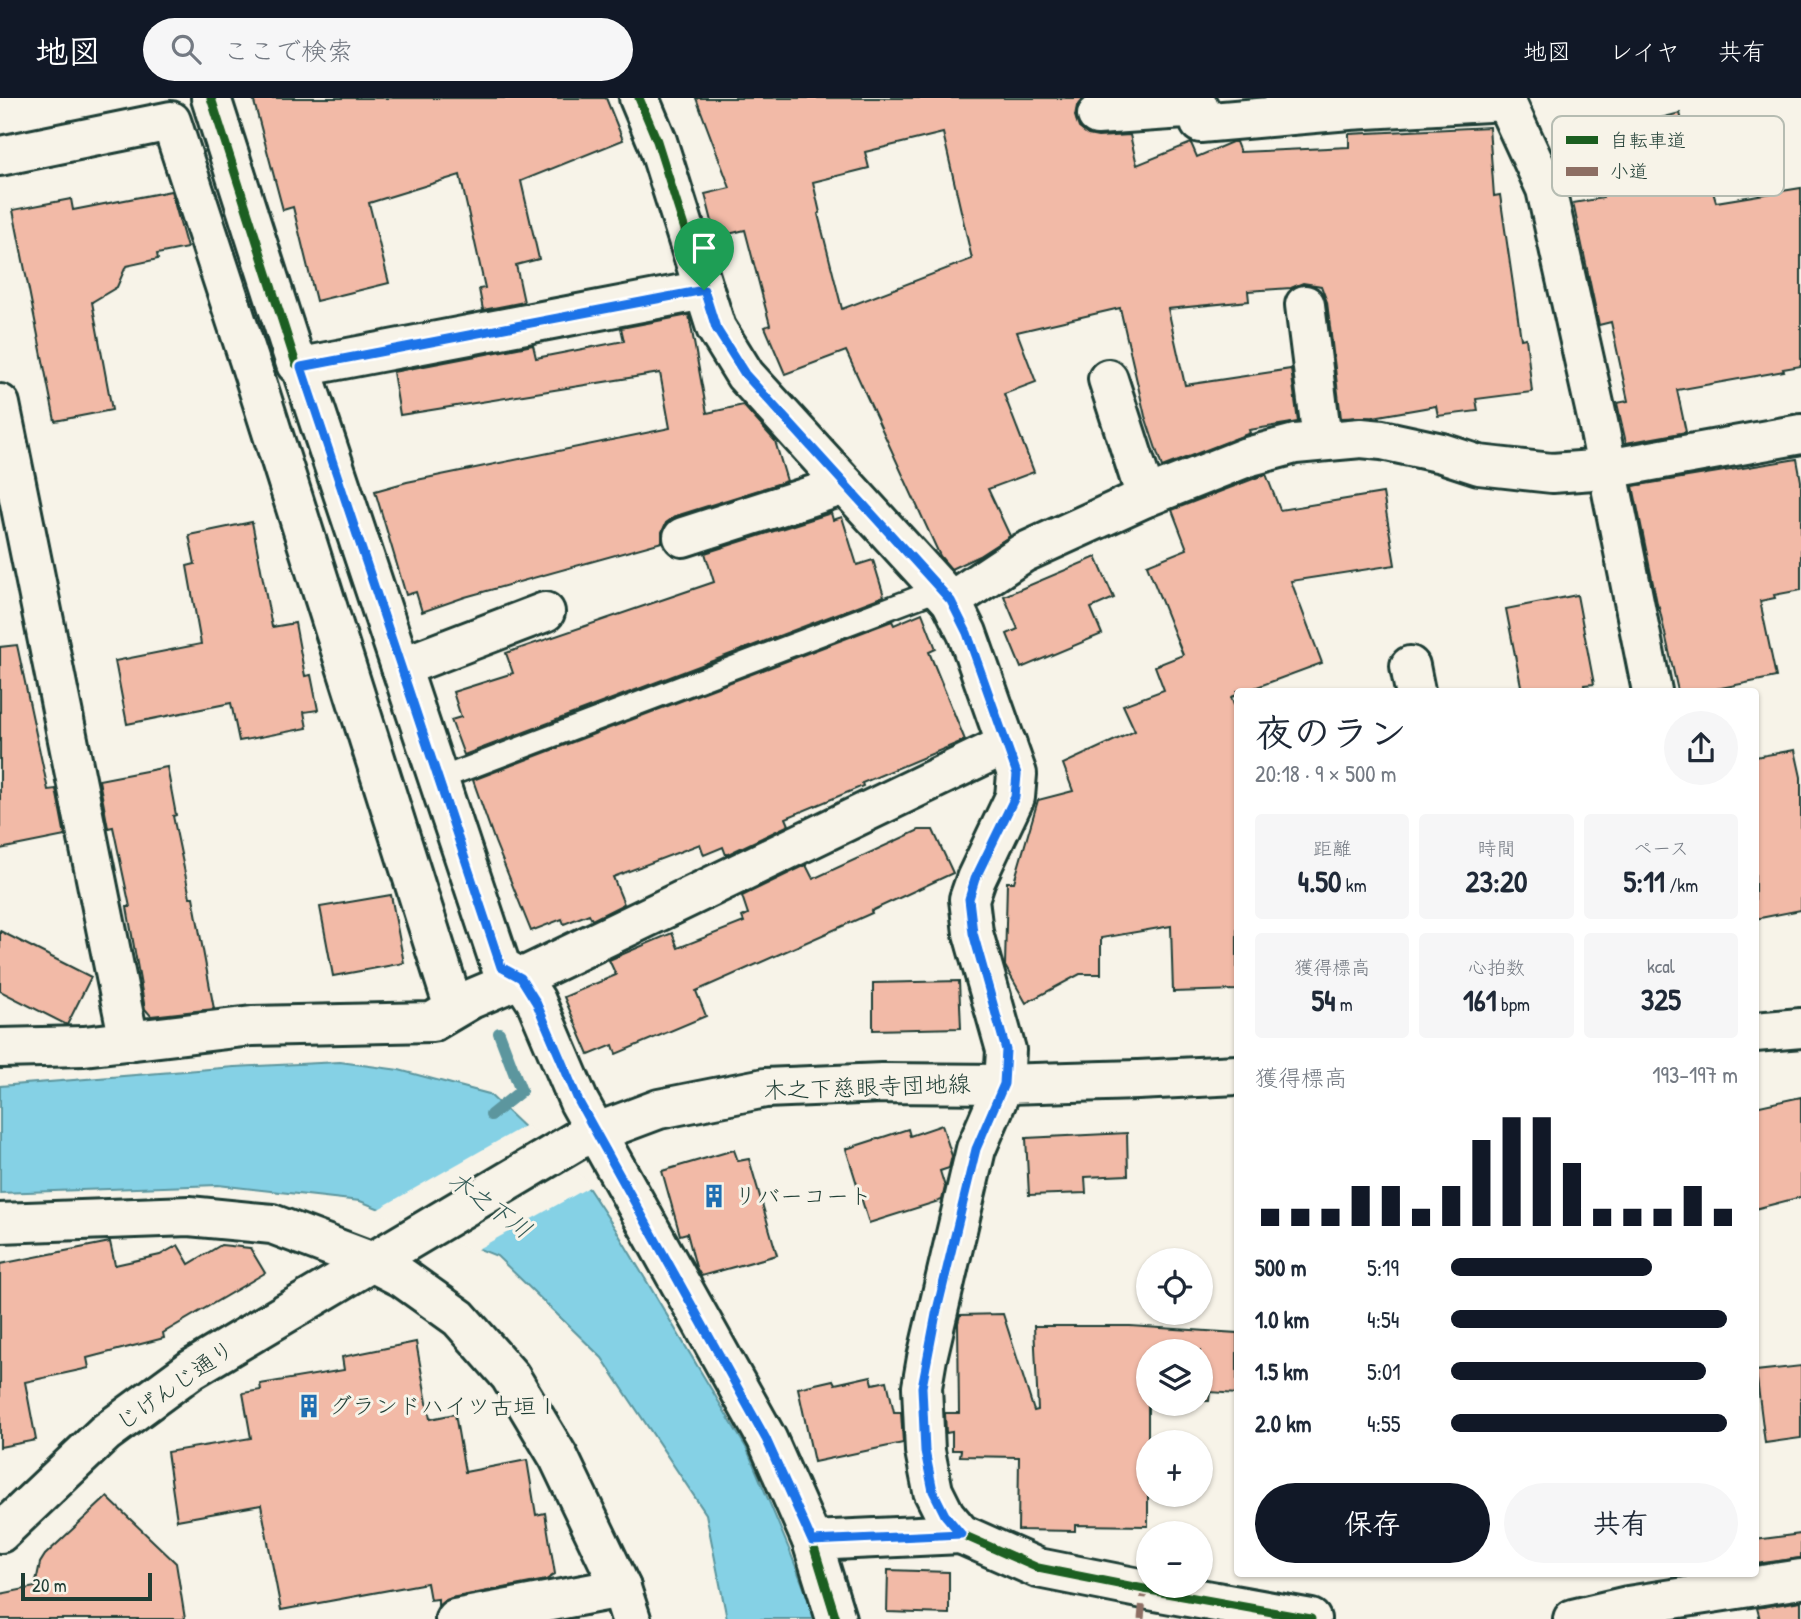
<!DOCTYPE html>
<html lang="ja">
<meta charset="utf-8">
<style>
body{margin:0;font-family:"Patrick Hand","Klee One",sans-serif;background:#f6f6f7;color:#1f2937;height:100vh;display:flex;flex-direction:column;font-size:26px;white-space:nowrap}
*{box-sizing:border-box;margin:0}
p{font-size:23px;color:#747a83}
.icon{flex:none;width:38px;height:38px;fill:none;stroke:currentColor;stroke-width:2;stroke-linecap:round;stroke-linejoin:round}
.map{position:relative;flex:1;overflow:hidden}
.side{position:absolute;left:1234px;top:590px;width:525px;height:889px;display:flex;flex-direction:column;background:#fff;border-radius:7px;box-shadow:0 2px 5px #0004}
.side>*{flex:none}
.fabs{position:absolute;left:1136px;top:1150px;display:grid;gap:14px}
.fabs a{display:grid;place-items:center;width:77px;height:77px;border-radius:50%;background:#fff;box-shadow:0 2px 5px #0004;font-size:35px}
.scale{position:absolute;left:21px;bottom:18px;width:131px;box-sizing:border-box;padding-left:7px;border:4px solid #1f3d34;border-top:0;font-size:19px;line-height:24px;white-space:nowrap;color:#1f3d34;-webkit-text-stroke:5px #f7f3e8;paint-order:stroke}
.pin{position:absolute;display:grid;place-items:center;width:60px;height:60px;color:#fff;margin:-72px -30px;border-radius:50% 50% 50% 0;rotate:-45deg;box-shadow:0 0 7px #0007}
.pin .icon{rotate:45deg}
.round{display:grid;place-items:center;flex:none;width:74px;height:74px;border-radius:37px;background:#f6f6f7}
.headline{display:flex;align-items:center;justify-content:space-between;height:119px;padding:0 21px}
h1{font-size:38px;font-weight:800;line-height:52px}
.figures{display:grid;grid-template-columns:repeat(3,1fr);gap:10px;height:119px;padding:7px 21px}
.figures div{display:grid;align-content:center;border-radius:7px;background:#f6f6f7;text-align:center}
.figures b{font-size:30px;font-weight:800}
.figures small{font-size:19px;font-weight:400}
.figures p{font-size:19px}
.chart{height:196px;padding:14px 21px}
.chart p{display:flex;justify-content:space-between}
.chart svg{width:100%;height:126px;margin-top:7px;stroke:#111827;stroke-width:6}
.button{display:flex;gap:14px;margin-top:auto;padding:14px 21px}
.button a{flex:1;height:80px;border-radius:42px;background:#111827;color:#fff;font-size:28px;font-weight:800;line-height:80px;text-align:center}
.button a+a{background:#f6f6f7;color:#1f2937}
ul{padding:0 21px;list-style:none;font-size:23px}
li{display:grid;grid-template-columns:112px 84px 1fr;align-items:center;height:52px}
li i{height:18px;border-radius:9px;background:#111827}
header{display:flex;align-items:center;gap:42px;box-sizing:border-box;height:98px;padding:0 35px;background:#111827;color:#fff}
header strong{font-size:33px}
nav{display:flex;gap:38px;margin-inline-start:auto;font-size:24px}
.search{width:490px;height:63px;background:#f6f6f7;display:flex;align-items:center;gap:18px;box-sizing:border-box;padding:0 24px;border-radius:38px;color:#747a83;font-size:26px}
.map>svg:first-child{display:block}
</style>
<header>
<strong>地図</strong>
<div class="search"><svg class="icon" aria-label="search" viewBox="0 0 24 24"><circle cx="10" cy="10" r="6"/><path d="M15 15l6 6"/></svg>ここで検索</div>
<nav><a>地図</a><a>レイヤ</a><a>共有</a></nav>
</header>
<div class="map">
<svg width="1801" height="1521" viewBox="0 0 1801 1521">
<rect width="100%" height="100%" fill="#f7f3e8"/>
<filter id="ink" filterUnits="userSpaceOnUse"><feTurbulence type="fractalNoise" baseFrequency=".0143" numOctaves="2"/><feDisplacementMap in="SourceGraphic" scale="14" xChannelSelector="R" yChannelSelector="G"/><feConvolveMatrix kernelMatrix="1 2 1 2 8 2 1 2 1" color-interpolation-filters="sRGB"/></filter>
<g filter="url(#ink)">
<path fill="#85d1e5" stroke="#5c969e" stroke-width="2" d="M340 964 399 972 489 996 589 1091 616 1132 747 1351 789 1451 816 1521H727L706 1416 602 1260 497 1158 360 1103 218 1087 0 1095V988L234 969Z"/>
<path fill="#f7f3e8" d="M526 1027 591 1088 474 1153 375 1113Z"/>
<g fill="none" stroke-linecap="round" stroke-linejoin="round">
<path stroke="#5c969e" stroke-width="12" d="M491 1017 521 993 499 935"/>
</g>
<g fill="#f2baa7" stroke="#1f3d34" stroke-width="2" fill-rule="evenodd">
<path d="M253 0H606L623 42 521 83 539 161 516 167 524 204 483 212 479 191 485 190 460 77 369 105 389 185 316 203 293 109 283 112Z"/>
<path d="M696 0H1084L1077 8 1075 18 1079 30 1088 37 1098 39 1130 37 1137 67 1191 45 1197 59 1232 44H1236L1240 54 1349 49V36L1489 29 1494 98 1500 97 1521 241 1526 240 1532 294 1476 301 1478 313 1438 318 1436 308 1373 319 1341 320 1327 204 1321 188 1303 185 1291 190 1248 193 1249 203 1168 211 1185 287 1291 271 1298 324 1249 332 1250 335 1162 369 1145 318 1120 210 1017 234 1036 284 1004 296 1034 374 988 391 1010 438 979 458 951 471 940 458 846 253 785 276 765 229 770 227 745 132 716 139 705 96 730 90ZM943 35 972 161 842 211 818 116 820 115 813 84 869 70 865 54Z"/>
<path d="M1680 15 1696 77 1707 74 1716 104 1801 90V268L1783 271 1784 273 1677 292 1686 334 1626 345 1617 305 1628 303 1611 224 1599 227 1573 105 1603 100 1588 39Z"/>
<path d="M171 93 187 150 157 156 158 161 126 168 117 189 92 204 112 312 55 323 13 112 71 101 73 112Z"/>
<path d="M689 217 707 315 743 307 775 343 787 383 676 418 666 425 662 434V444L465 499 422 514 416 494 406 497 375 393 407 384 670 330 660 275 400 317 393 274 533 247 536 260 624 243 621 230Z"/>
<path d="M1797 361 1801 383V492L1774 497 1775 500 1760 503 1776 579 1706 593H1678L1659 509 1658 510 1633 388Z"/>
<path d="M1266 376 1280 412 1383 395 1395 467 1291 483 1322 565 1246 593H1237V597L1231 599 1237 615V892L1173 894 1171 828 1101 840V876H1080L1026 905 1005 868 1007 784H1014L1038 702 1073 693 1063 666 1135 633 1123 607 1164 592 1155 568 1183 557 1147 467 1187 451 1172 412Z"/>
<path d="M831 415 833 422 842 419 857 467 873 462 884 498 464 657 451 622 461 619 453 594 513 575 506 555 714 484 705 455Z"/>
<path d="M252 424 272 529 295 525 305 578 311 577 318 612 304 614 307 630 239 643 231 605 127 626 115 563 201 546 187 468 195 466 189 437Z"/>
<path d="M1096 459 1114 500 1091 510 1102 536 1021 570 1007 536 1018 531 1004 498Z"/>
<path d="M1577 497 1594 586 1584 587 1585 593H1522L1506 511Z"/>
<path d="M922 515 936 551 929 554 965 642 862 685 863 688 786 720 789 727 726 757 723 749 704 757 700 746 613 779 624 806 592 822 589 816 564 826 562 821 531 833 495 744 473 682 892 523 894 527Z"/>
<path d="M17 547 48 692 56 691 65 738 0 751V549Z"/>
<path d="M1795 652 1801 679V812L1755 821V659Z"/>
<path d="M167 669 176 717 173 718 190 799H193L214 911 151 918 145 911 127 809H130L113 729 108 730 99 682Z"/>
<path d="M919 732H933L953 775 871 813 872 815 696 893 706 918 616 956 613 947 589 957 564 899 616 877 609 862 672 835 678 850 744 824 742 819 748 816 742 798 806 767 813 781Z"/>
<path d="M391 797 404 865 333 878 320 809Z"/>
<path d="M0 833 91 879 67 927 0 893Z"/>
<path d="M959 883 961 930 873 932V885Z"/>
<path d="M1801 999V1099L1755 1111V1009Z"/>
<path d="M942 1027 952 1058 949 1070 940 1073 945 1089 942 1102 869 1125 846 1051 908 1031 910 1038Z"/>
<path d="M1127 1035 1128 1077 1085 1079 1086 1095 1029 1097 1026 1040Z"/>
<path d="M734 1052 738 1063 749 1061 777 1157 701 1178 696 1169 687 1135 680 1137 662 1073Z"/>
<path d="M110 1144 115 1167 160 1157 178 1147 189 1166 221 1147 250 1150 265 1175 163 1235 164 1240 87 1260 89 1270 25 1284 36 1342 0 1349V1166Z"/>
<path d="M1003 1216 1034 1313 1038 1312 1034 1228H1130L1237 1235V1296L1210 1294 1209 1303H1200V1253H1148V1428L1075 1427V1433L1018 1432 1019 1359 960 1358 961 1352H952V1334L946 1335 945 1315H959L958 1225 960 1217Z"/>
<path d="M416 1244 430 1321 455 1316 465 1374 527 1362 536 1417 545 1415 555 1476 546 1482 451 1500 438 1508V1501L430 1502 427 1485 281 1512 261 1407 177 1422 167 1354 251 1340 243 1295 261 1292 260 1286 344 1272 342 1259Z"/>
<path d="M1801 1268V1340L1765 1345 1756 1273Z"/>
<path d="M871 1278 873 1286 887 1283 894 1314H901L903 1345 814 1364 798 1290 833 1282 835 1286Z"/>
<path d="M107 1399 176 1465 185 1521H0V1496L35 1489 40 1465 45 1457Z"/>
<path d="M1801 1436V1460L1755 1466V1442Z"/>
<path d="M888 1472 949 1474V1516L887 1514Z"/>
<path d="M1801 1503V1521H1760L1757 1510Z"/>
</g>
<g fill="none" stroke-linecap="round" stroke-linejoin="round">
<g stroke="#1f3d34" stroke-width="26">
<path id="service" d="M439 681 940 491"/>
</g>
<g stroke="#1f3d34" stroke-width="44">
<g id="minor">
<path d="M211 0 296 266 301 269 501 869 521 880 536 903 579 1004 767 1341 812 1443 836 1521"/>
<path d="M639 0 657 43 716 230 745 277 951 503 967 535 1017 676 1015 699 976 781 969 801 973 835 1006 952 1004 986 976 1051 927 1260 922 1289 925 1353 933 1393 945 1417 961 1436 1038 1470 1144 1491 1311 1521"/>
<path d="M1504 0 1546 91 1598 324 1652 593"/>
<path d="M1097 17 1199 10 1200 25 1349 12 1505 3"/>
<path d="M0 58 171 23 254 277 454 910"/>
<path d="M1305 207 1322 342"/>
<path d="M301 269 704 192"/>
<path d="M1108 281 1146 399"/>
<path d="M0 306 129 943"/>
<path d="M683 439 845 387"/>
<path d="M951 503 1023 455 1146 399 1247 359 1295 346 1361 340 1382 342 1442 355 1479 367 1552 375 1607 371 1801 336"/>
<path d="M1410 568 1415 593"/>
<path d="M401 569 545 514"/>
<path d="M1755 934 1801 930"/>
<path d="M0 950 84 948 252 928 432 924 471 901 521 880 1007 646"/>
<path d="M579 1041 659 1011 765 990 882 985 1004 986 1138 982 1237 977"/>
<path d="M0 1125 189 1118 272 1126 370 1163 403 1180 459 1220 510 1278 559 1360 621 1490 631 1521"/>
<path d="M812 1443 961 1436"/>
<path d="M455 1521 621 1490"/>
<path d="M1573 1521 1628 1508 1801 1481"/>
</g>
</g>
<g stroke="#1f3d34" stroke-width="44">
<path id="tertiary" d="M0 1435 105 1335 192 1271 579 1041"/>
</g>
<use href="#service" stroke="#f7f3e8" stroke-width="21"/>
<use href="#minor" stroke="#f7f3e8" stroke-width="38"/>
<use href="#tertiary" stroke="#f7f3e8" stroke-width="38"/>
<path stroke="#8d6e63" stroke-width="7" stroke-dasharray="14 7" stroke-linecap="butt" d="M1141 1521 1144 1491"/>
<g stroke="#f7f3e8" stroke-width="13">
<g id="cycleway">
<path d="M211 0 296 266 301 269 501 869 521 880 536 903 579 1004 767 1341 812 1443 836 1521"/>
<path d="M639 0 657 43 716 230 745 277 951 503 967 535 1017 676 1015 699 976 781 969 801 973 835 1006 952 1004 986 976 1051 927 1260 922 1289 925 1353 933 1393 945 1417 961 1436 1038 1470 1144 1491 1311 1521"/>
</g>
</g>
<use href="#cycleway" stroke="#1b5e20" stroke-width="9"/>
</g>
</g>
<g fill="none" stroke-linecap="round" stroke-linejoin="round" filter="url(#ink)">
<g stroke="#fff" stroke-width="14">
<path id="route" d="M704 192 716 230 745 276 951 503 967 535 1017 676 1015 699 975 781 969 801 973 835 1006 952 1004 986 976 1051 936 1216 922 1289 925 1353 933 1393 945 1417 961 1436 812 1443 766 1341 579 1004 536 904 521 880 501 869 301 269Z"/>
</g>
<use href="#route" stroke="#1a73e8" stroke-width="9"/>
</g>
<defs>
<g id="building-bare" transform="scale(1.89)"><path d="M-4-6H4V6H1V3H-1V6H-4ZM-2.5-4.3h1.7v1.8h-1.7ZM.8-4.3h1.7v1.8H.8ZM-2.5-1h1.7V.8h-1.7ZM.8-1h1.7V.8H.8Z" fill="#1f6fb2" stroke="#f7f3e8" stroke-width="2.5" paint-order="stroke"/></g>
</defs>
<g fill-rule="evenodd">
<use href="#building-bare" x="714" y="1098"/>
<use href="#building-bare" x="309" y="1308"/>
</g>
<g text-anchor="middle" stroke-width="6" stroke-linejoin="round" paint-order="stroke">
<g font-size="23" fill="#1f3d34" stroke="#f7f3e8">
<text transform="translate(867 989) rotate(-2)" y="8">木之下慈眼寺団地線</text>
<text transform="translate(175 1287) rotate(-35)" y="8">じげんじ通り</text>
</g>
<g font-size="23" fill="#1f3d34" stroke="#f7f3e8" text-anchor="start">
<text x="734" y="1106">リバーコート</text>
<text x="329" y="1316">グランドハイツ古垣Ⅰ</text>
</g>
<g font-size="24" font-style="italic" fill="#335b57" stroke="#f7f3e8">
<text transform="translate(490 1107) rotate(36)" y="8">木之下川</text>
</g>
</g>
<rect x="1552" y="18" width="232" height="80" rx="10" fill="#f7f3e8" stroke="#b6bcb2" stroke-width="2"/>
<rect x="1566" y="38" width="32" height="8" fill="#1b5e20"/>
<rect x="1566" y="69" width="32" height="9" fill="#8d6e63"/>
<g font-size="19" fill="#1f3d34">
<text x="1610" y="49">自転車道</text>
<text x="1610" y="80">小道</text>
</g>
</svg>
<div class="fabs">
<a><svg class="icon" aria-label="locate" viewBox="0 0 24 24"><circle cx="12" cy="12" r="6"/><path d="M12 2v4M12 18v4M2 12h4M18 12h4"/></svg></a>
<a><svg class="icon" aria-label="layers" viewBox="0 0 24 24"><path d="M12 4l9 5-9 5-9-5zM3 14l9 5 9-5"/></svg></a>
<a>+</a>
<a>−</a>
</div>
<div class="scale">20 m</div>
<div class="pin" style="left:704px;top:192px;background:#1e9e55"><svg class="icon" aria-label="arrive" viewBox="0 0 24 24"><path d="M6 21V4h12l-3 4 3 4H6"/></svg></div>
<section class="side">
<div class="headline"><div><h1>夜のラン</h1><p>20:18 · 9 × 500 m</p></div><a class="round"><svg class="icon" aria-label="share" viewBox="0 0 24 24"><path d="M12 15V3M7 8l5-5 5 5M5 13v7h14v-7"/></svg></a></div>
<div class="figures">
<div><p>距離</p><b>4.50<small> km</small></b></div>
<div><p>時間</p><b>23:20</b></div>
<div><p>ペース</p><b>5:11<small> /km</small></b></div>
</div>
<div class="figures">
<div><p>獲得標高</p><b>54<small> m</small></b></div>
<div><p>心拍数</p><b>161<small> bpm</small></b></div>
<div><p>kcal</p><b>325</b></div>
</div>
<div class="chart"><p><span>獲得標高</span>193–197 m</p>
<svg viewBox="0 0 160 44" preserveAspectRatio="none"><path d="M5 44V38M15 44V38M25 44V38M35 44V30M45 44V30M55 44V38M65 44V30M75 44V14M85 44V6M95 44V6M105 44V22M115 44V38M125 44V38M135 44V38M145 44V30M155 44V38"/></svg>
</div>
<ul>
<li><b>500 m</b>5:19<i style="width:70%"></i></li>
<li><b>1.0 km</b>4:54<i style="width:96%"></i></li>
<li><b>1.5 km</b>5:01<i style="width:89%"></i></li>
<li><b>2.0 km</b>4:55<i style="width:96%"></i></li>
</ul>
<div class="button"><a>保存</a><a>共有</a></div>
</section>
</div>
